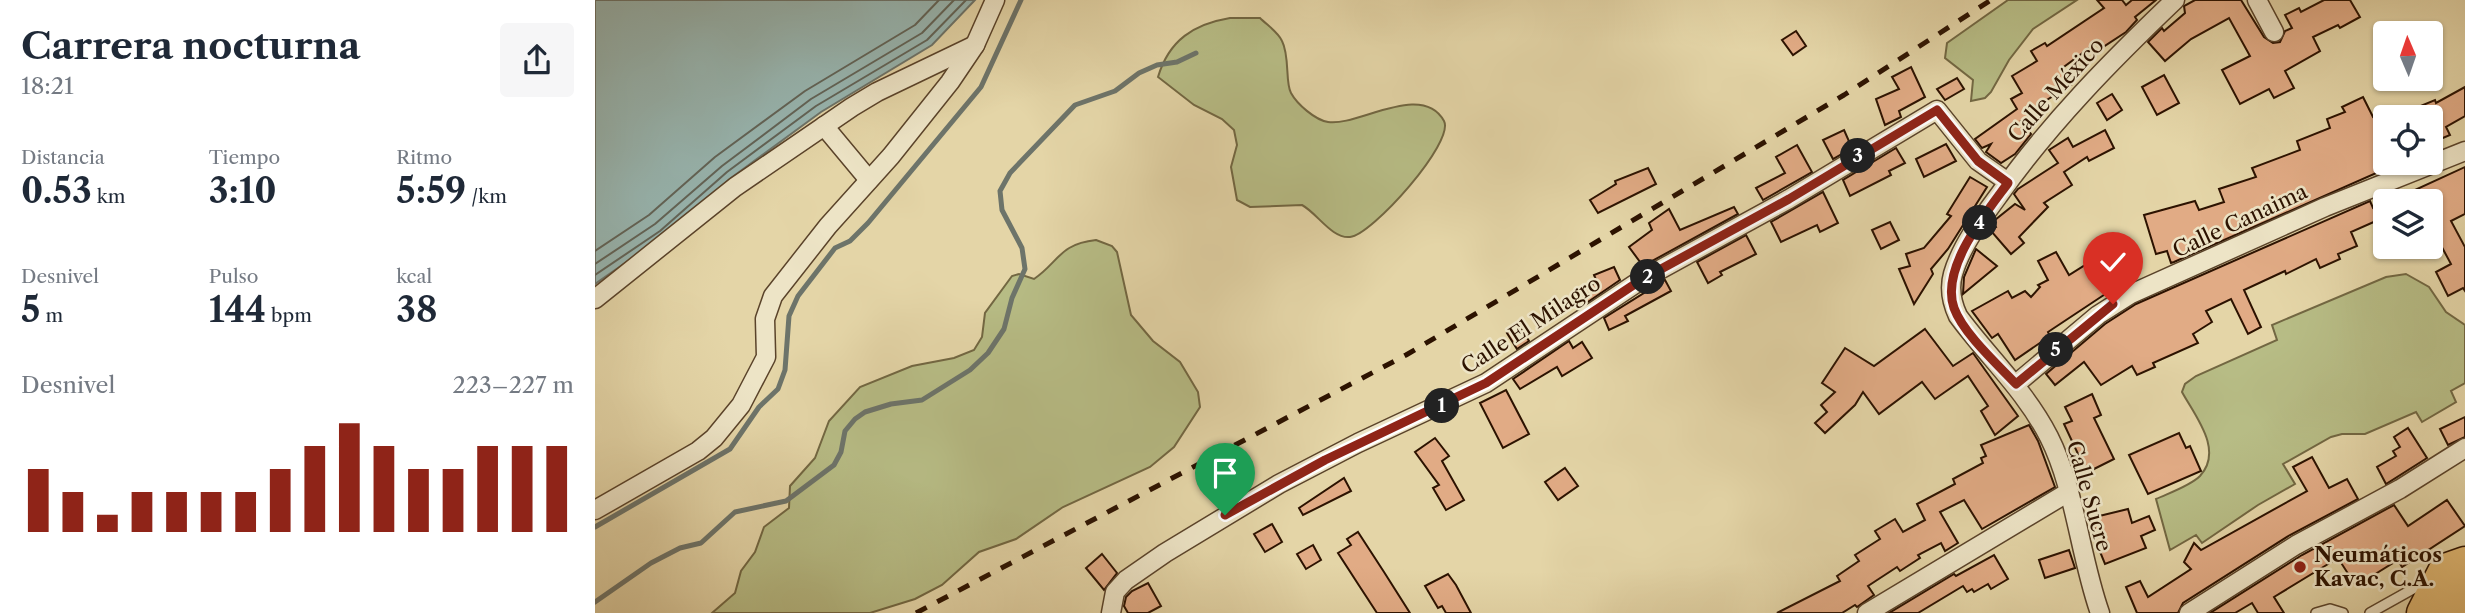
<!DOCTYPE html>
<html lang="es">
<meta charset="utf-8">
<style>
body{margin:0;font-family:"Libre Caslon Text",serif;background:#f6f6f7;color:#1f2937;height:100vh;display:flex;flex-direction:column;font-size:26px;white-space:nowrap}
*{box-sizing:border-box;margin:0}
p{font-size:23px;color:#747a83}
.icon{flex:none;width:38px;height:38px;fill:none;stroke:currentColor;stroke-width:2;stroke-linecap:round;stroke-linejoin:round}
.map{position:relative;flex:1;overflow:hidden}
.side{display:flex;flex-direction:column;background:#fff;width:595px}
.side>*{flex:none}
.needle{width:46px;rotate:358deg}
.tools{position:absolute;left:1778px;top:21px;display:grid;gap:14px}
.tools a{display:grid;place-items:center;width:70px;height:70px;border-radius:7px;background:#fff;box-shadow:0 2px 5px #0004;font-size:35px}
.pin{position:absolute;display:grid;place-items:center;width:60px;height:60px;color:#fff;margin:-72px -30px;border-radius:50% 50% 50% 0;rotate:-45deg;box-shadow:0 0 7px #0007}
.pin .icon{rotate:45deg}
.km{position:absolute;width:35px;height:35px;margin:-18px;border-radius:50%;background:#222;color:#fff;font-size:19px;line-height:35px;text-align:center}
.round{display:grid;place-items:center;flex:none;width:74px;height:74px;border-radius:7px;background:#f6f6f7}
.headline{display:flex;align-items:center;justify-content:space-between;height:119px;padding:0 21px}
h1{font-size:38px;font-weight:800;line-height:52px}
.stats{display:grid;grid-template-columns:repeat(3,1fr);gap:10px;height:119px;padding:7px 21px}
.stats div{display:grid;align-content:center}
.stats b{font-size:35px;font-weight:800}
.stats small{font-size:19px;font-weight:400}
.stats p{font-size:19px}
.chart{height:196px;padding:14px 21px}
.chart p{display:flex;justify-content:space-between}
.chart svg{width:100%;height:126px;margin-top:7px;stroke:#8f2418;stroke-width:6}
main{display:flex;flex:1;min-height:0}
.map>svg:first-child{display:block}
</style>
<main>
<section class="side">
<div class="headline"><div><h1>Carrera nocturna</h1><p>18:21</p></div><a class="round"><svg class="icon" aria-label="share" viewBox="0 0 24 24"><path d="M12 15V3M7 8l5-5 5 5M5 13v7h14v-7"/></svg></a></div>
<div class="stats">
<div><p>Distancia</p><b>0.53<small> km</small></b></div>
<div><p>Tiempo</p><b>3:10</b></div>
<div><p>Ritmo</p><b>5:59<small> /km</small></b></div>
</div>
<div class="stats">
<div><p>Desnivel</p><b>5<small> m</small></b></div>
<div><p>Pulso</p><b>144<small> bpm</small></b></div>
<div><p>kcal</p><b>38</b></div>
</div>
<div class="chart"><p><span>Desnivel</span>223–227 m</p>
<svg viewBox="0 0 160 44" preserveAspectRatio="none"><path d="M5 44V22M15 44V30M25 44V38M35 44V30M45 44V30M55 44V30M65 44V30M75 44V22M85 44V14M95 44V6M105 44V14M115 44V22M125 44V22M135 44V14M145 44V14M155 44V14"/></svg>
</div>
</section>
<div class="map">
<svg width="1870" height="613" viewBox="0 0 1870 613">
<rect width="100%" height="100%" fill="#e4d5a7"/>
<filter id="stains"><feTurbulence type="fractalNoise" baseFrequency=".00286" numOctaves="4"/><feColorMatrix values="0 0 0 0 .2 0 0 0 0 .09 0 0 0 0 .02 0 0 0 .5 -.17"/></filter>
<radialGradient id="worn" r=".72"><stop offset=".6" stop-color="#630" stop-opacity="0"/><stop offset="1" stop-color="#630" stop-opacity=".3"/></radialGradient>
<g fill="#b7bc85" stroke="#726742" stroke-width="2">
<path d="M1413 0H1482L1438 29 1414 60 1396 92 1390 98 1376 101 1378 80 1350 58 1352 43Z"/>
<path d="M635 18H665C672 25 683 32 687 41 695 56 690 83 696 93 702 104 720 120 733 122 762 127 827 81 849 121 860 142 777 235 755 237 737 239 722 213 707 205L655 207 642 200 636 167 642 145 639 130 627 119 599 105 563 77C574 40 599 24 635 18Z"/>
<path d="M501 240 517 246 522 252 536 315 558 341 585 362 603 392 605 407 579 447 555 467 468 507 421 539 384 552 347 585 320 599 275 613H117L140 593 146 571 160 552 169 527 194 508 195 486 220 458 234 421 265 387 317 366 359 358 379 350 387 337 390 313 417 276 424 274 439 279C464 262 464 244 501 240Z"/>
<path d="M1811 274 1834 287 1851 312 1870 325V383L1856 391 1861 402 1827 422 1821 412 1770 434H1747L1736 437 1688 464 1700 484 1663 505 1607 543 1601 535 1575 550 1561 499C1574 493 1595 486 1605 476 1629 450 1600 416 1587 392L1590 384 1601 376 1682 340 1677 325 1791 277Z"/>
</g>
<path fill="#98b6b1" stroke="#6d746a" stroke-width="2" d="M0 0H380L337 45 226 112 136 178 69 236 0 284Z"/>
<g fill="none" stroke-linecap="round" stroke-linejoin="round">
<g stroke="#626458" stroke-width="2">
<path d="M0 251 54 215 120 157 210 91 320 25 344 0"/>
<path d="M0 264 60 224 127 166 216 99 327 33 359 0"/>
<path d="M0 275 65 231 132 172 221 106 332 40 371 0"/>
</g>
<g stroke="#6d746a" stroke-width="5">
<path d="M0 527 135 449 164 407 183 389 190 370 194 316 203 296 240 248 255 241 273 223 386 87 426 0"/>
<path d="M0 602 56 563 85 548 106 543 140 512 191 501 239 465 246 452 250 431 260 419 270 412 296 404 327 400 375 370 393 353 409 329 417 298 430 269 427 248 407 210 405 191 415 173 480 105 520 91 544 73 562 65 582 62 601 53"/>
</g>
</g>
<g fill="#e1ab85" stroke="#2c1200" stroke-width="2">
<path d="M1502 0H1527L1531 5 1537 0H1561L1540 17 1542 20 1531 32 1508 47 1504 41 1466 69 1476 85 1447 103 1450 106 1426 121 1436 134 1420 154 1406 163 1391 152 1396 144 1387 148 1380 139 1422 109 1416 99 1427 93 1417 76 1442 61 1436 51 1450 43 1452 46 1509 8Z"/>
<path d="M1600 0H1646L1669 37 1678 43 1685 42 1690 31 1697 28 1690 15 1704 8 1706 12 1729 0H1755L1765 17 1745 28 1743 25 1718 37 1725 51 1690 71 1699 88 1679 98 1674 89 1645 104 1627 70 1655 56 1634 18 1596 39 1570 61 1553 42 1567 28 1569 31 1590 13 1589 6Z"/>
<path d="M1201 31 1211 46 1198 55 1187 40Z"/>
<path d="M1316 67 1330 97 1304 111 1306 117 1290 125 1281 99 1304 89 1297 77Z"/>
<path d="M1569 75 1584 103 1562 115 1547 87Z"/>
<path d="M1362 78 1369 89 1350 100 1342 89Z"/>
<path d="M1870 87V116L1851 127 1855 135 1836 143V117H1799L1840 100 1841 103Z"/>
<path d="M1517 94 1527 110 1512 120 1502 103Z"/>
<path d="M1768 97 1778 117 1785 114 1790 125 1789 163H1804L1579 262 1576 263 1572 251 1561 254 1549 215 1600 201 1604 210 1629 202 1624 189 1661 177 1657 168 1705 150 1702 141 1735 128 1732 119 1750 112 1747 107Z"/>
<path d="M1249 130 1257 148 1238 159 1228 140Z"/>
<path d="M1510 130 1519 148 1494 161 1492 157 1469 172 1477 185 1449 203 1453 207 1424 237 1429 243 1416 254 1396 231 1401 227 1398 223 1400 220 1420 204 1430 210 1419 194 1423 189 1463 163 1454 150 1473 138 1478 147Z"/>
<path d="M1351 144 1361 161 1329 177 1321 159Z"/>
<path d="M1202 145 1217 172 1168 200 1161 188 1190 173 1181 157Z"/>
<path d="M1301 148 1310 163 1294 171 1296 175 1255 196 1248 180Z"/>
<path d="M1870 167V214L1856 221 1870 247V291L1868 288 1853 296 1841 272 1856 264 1836 227V201H1796Z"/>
<path d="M1053 168 1061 184 1003 213 995 200 1021 184 1020 181Z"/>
<path d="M1375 177 1392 187 1353 249 1336 269 1338 274 1319 304 1304 269 1315 266 1311 254 1329 248 1356 216 1352 214Z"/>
<path d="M1228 192 1243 223 1225 232 1222 225 1186 242 1176 222Z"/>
<path d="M1775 201 1778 208 1790 202V217L1756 232 1762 246 1743 254 1745 259 1725 268 1721 259 1691 274 1690 271 1649 290 1666 327 1653 334 1636 299 1611 311 1617 322 1598 334 1603 343 1558 363 1560 367 1542 375 1537 366 1506 385 1489 362 1460 385 1451 374 1510 324 1541 304Z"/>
<path d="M1139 207 1143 214 1048 266 1034 247 1057 230 1054 223 1074 209 1085 230Z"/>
<path d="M1295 222 1304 240 1286 249 1277 230Z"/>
<path d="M1151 235 1161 254 1125 272 1127 275 1113 283 1102 262Z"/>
<path d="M1522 245 1539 275 1453 332 1455 336 1420 360 1403 334 1397 338 1377 311 1413 291 1417 298 1430 291 1436 297 1445 287 1443 285 1453 280 1443 261 1461 252 1474 275Z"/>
<path d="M1381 249 1402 266 1368 294 1369 277Z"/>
<path d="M1019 267 1025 280 987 306 980 295 1002 282 999 275Z"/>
<path d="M1070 280 1076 291 1030 316 1033 321 1014 330 1009 318Z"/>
<path d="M924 326 934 341 922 349 912 333Z"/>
<path d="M1330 329 1358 366 1378 353 1423 416 1400 435 1386 411 1393 406 1373 376 1340 399 1327 382 1284 414 1268 392 1260 405 1230 433 1220 423 1232 412 1226 405 1240 392 1227 383 1250 348 1279 366Z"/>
<path d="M974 341 978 348 987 342 997 358 967 376 962 367 925 389 918 379Z"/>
<path d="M911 390 934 434 908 448 885 403Z"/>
<path d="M1497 394 1506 415 1499 418 1519 459 1483 477 1476 460 1484 456 1469 424 1477 421 1470 407Z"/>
<path d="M1870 417V437L1853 445 1845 429Z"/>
<path d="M1434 425 1443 441 1460 487 1387 529 1369 500 1345 512 1363 543 1350 551 1346 543 1323 555 1325 558 1305 571 1302 567 1273 586 1279 595 1262 607 1260 605 1247 613H1182L1245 581 1242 576 1264 561 1260 555 1285 539 1280 531 1300 519 1308 532 1330 520 1322 504 1360 484 1358 479 1388 463 1386 458 1391 456 1386 445Z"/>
<path d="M1813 428 1832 458 1791 484 1782 467 1801 456 1798 451 1805 447 1799 437Z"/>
<path d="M1584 433 1591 448 1595 446 1606 471 1553 494 1534 455Z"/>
<path d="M840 438 854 456 847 461 869 500 851 510 838 488 844 485 820 452Z"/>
<path d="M1717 457 1734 488 1752 479 1763 499 1695 535 1588 603 1583 613H1542L1531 587 1545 581 1553 597 1596 569 1589 562 1599 543 1606 550 1712 491 1698 467Z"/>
<path d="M970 468 983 486 963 500 950 482Z"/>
<path d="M749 478 756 491 708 515 704 508Z"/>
<path d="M1852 500 1870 526 1807 567 1803 560 1761 586 1743 558 1679 597 1689 613H1663L1657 603 1640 613H1615L1707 555 1799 505 1813 526Z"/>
<path d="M1533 509 1537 523 1554 516 1560 530 1546 536 1551 548 1510 564 1499 537 1502 535 1496 518Z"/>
<path d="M677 524 687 542 670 552 659 534Z"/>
<path d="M763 532 789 572 815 613H782L765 587 743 553 756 545 752 539Z"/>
<path d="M718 545 726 560 711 569 702 554Z"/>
<path d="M1474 550 1480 568 1450 578 1444 560Z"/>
<path d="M507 554 522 573 509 590 491 568Z"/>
<path d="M1399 555 1413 579 1396 589 1393 584 1379 592 1377 589 1372 592 1368 586 1323 613H1294L1359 574 1361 576Z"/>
<path d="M853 574 861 585 876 613H851L847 606 843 608 830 586Z"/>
<path d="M553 583 566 606 553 613H533L529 606 531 597 537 591Z"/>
</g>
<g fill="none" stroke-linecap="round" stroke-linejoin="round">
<g stroke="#5a432a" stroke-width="12">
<g id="lane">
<path d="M1721 613 1735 609 1748 613"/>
<path d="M1775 613 1834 580"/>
</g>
</g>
<g stroke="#5a432a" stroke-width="21">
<g id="street">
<path d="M1662 0 1679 32"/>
<path d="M229 126 274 180"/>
<path d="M0 299 140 187 257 107 282 92 380 45"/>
<path d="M1421 384 1503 315 1536 294 1730 207 1870 151"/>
<path d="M0 510 103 451 119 438 146 405 171 357 170 319 178 296 233 226 296 156 355 82 380 45 400 0"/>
<path d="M516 613 520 592 531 580 570 553 684 484 763 443 891 383 1046 280 1194 199 1342 110 1383 161 1413 182"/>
<path d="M1272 613 1472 493"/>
<path d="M1505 613C1485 557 1480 488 1454 437 1430 390 1393 357 1363 316 1357 303 1354 288 1358 274 1366 246 1387 218 1404 195 1455 123 1516 61 1580 0"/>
<path d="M1594 613 1701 545 1805 489 1870 448"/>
</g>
</g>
<g stroke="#2c1200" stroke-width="35">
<g id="highway">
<path d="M1828 613 1850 570 1870 563"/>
<path d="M1840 613 1870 595"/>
</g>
</g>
<use href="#lane" stroke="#ede4c6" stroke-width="9"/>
<use href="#street" stroke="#ede4c6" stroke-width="18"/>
<use href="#highway" stroke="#e2ba74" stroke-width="32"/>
<path stroke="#2c1200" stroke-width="5" stroke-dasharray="12 12" stroke-linecap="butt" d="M321 613 811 355 1249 95 1396 0"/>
</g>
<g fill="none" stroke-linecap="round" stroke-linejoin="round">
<g stroke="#fff" stroke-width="14">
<path id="route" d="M630 515 730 460 891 383 1046 280 1194 199 1342 110 1383 161 1413 183C1391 213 1345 268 1359 308 1368 333 1402 364 1421 384L1518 304"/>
</g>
<use href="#route" stroke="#8f2418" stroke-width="9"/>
</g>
<circle fill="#8f2418" stroke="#ede4c6" stroke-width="2.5" cx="1705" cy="567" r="7"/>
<g text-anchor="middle" stroke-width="5" stroke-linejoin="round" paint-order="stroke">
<g font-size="21" fill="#2c1200" stroke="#ede4c6">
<text transform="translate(1461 90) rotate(-48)" y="7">Calle México</text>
<text transform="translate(1645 221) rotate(-25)" y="7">Calle Canaima</text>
<text transform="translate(936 325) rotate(-33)" y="7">Calle El Milagro</text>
<text transform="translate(1494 496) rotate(74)" y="7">Calle Sucre</text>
</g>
<g font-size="21" font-weight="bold" fill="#2c1200" stroke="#ede4c6" text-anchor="start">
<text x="1719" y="562">Neumáticos<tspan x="1719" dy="24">Kavac, C.A.</tspan></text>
</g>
</g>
<rect width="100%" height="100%" filter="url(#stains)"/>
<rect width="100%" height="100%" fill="url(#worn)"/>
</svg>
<div class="tools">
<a><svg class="needle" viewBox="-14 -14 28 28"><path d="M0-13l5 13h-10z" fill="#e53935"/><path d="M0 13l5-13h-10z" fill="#747a83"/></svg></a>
<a><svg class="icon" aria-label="locate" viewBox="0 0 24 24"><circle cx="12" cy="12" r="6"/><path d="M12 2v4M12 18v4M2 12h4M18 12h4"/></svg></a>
<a><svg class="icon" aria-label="layers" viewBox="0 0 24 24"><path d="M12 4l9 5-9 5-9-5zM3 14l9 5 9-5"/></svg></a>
</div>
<div class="pin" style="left:630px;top:515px;background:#1e9e55"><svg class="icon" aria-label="arrive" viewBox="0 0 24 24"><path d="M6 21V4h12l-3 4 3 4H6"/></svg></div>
<div class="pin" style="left:1518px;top:304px;background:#d93025"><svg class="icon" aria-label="check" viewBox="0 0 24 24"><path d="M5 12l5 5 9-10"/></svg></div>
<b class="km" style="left:847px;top:406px">1</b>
<b class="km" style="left:1053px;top:277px">2</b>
<b class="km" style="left:1263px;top:156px">3</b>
<b class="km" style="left:1385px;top:223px">4</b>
<b class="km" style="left:1461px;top:350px">5</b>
</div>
</main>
